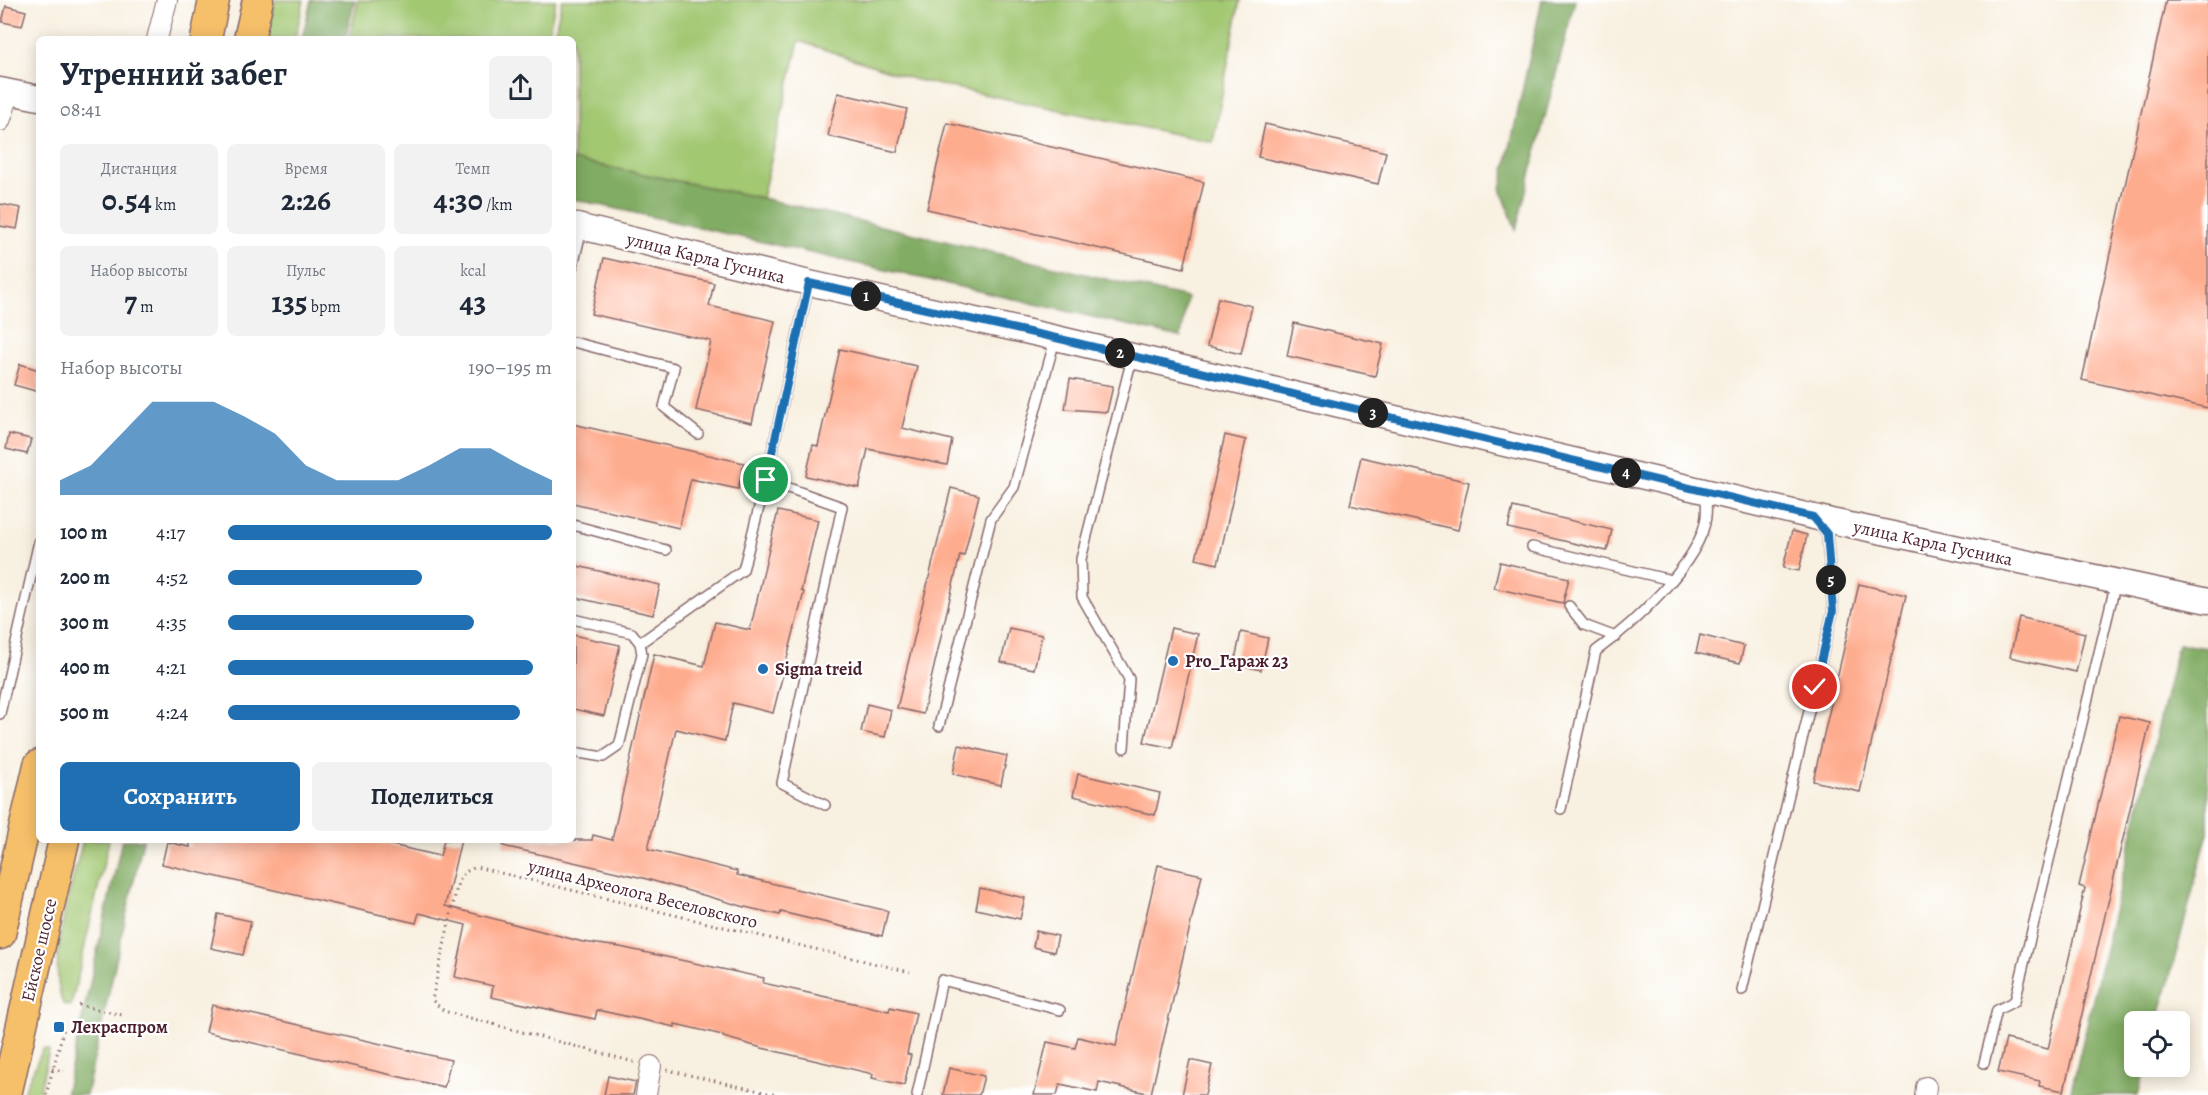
<!DOCTYPE html>
<html lang="ru">
<meta charset="utf-8">
<style>
body{margin:0;font-family:Alegreya,serif;background:#f2f2f3;color:#1f2937;height:100vh;display:flex;flex-direction:column;font-size:22px;white-space:nowrap}
*{box-sizing:border-box;margin:0}
p{font-size:20px;color:#747a83}
.icon{flex:none;width:33px;height:33px;fill:none;stroke:currentColor;stroke-width:2;stroke-linecap:round;stroke-linejoin:round}
.map{position:relative;flex:1;overflow:hidden}
.details{position:absolute;left:36px;top:36px;width:540px;height:807px;display:flex;flex-direction:column;background:#fff;border-radius:9px;box-shadow:0 3px 15px #0003}
.details>*{flex:none}
.controls{position:absolute;left:2124px;top:1011px;display:grid;gap:12px}
.controls a{display:grid;place-items:center;width:66px;height:66px;border-radius:9px;background:#fff;box-shadow:0 3px 15px #0003;font-size:30px}
.pin{position:absolute;display:grid;place-items:center;width:51px;height:51px;color:#fff;margin:-26px;border:3px solid #fff;border-radius:50%;box-shadow:0 2px 6px #0007}
.km{position:absolute;width:30px;height:30px;margin:-15px;border-radius:50%;background:#222;color:#fff;font-size:16px;line-height:30px;text-align:center}
.round{display:grid;place-items:center;flex:none;width:63px;height:63px;border-radius:9px;background:#f2f2f3}
.head{display:flex;align-items:center;justify-content:space-between;height:102px;padding:0 24px}
h1{font-size:33px;font-weight:600;line-height:45px}
.figures{display:grid;grid-template-columns:repeat(3,1fr);gap:9px;height:102px;padding:6px 24px}
.figures div{display:grid;align-content:center;border-radius:9px;background:#f2f2f3;text-align:center}
.figures b{font-size:30px;font-weight:600}
.figures small{font-size:16px;font-weight:400}
.figures p{font-size:16px}
.chart{height:168px;padding:12px 24px}
.chart p{display:flex;justify-content:space-between}
.chart svg{width:100%;height:108px;margin-top:6px;fill:#1f6fb2;opacity:.7}
.cta{display:flex;gap:12px;margin-top:auto;padding:12px 24px}
.cta a{flex:1;height:69px;border-radius:9px;background:#1f6fb2;color:#fff;font-size:24px;font-weight:600;line-height:69px;text-align:center}
.cta a+a{background:#f2f2f3;color:#1f2937}
ul{padding:0 24px;list-style:none;font-size:20px}
li{display:grid;grid-template-columns:96px 72px 1fr;align-items:center;height:45px}
li i{height:15px;border-radius:8px;background:#1f6fb2}
.map>svg:first-child{display:block}
</style>
<div class="map">
<svg width="2208" height="1095" viewBox="0 0 2208 1095">
<rect width="100%" height="100%" fill="#fff"/>
<filter id="ink" filterUnits="userSpaceOnUse"><feTurbulence type="fractalNoise" baseFrequency=".0167" numOctaves="2"/><feDisplacementMap in="SourceGraphic" scale="12" xChannelSelector="R" yChannelSelector="G"/><feConvolveMatrix kernelMatrix="1 2 1 2 8 2 1 2 1" color-interpolation-filters="sRGB"/></filter>
<filter id="wash" filterUnits="userSpaceOnUse"><feTurbulence type="fractalNoise" baseFrequency=".008" numOctaves="4" result="noise"/><feDisplacementMap in="SourceGraphic" scale="24" xChannelSelector="R" yChannelSelector="G"/><feGaussianBlur stdDeviation="1.35" result="paint"/><feColorMatrix in="noise" values="0 0 0 0 0 0 0 0 0 0 0 0 0 0 0 0 0 1.4 0 .05"/><feComposite in="paint" operator="in"/></filter>
<g filter="url(#wash)">
<rect width="100%" height="100%" fill="#f8f0e0"/>
<g fill="#a2c872" stroke="#76744e" stroke-width="1.5">
<path d="M275 0H304L295 39H266Z"/>
<path d="M358 0H556L547 39H349Z"/>
<path d="M562 0H1240L1213 142 916 80 799 41 762 198 573 160V39H553Z"/>
<path d="M83 840H109L71 1006 63 1004C46 959 72 886 83 840Z"/>
<path d="M43 1049 49 1050 39 1095H22Z"/>
</g>
<g fill="#81ac64" stroke="#666648" stroke-width="1.5">
<path d="M311 0H355L345 39H302Z"/>
<path d="M1542 0H1575L1516 230 1501 189Z"/>
<path d="M573 160 762 198 1187 298 1181 337 573 199Z"/>
<path d="M2178 644 2208 648V833L2158 1021 2134 1022V1066L2146 1067 2138 1095H2070Z"/>
<path d="M122 840H143L86 1095H65Z"/>
</g>
<g id="blocks">
<g fill="#feac8e">
<path d="M2166 0H2208V408L2082 380Z"/>
<path d="M6 6 26 11 22 26 2 22Z"/>
<path d="M838 93 907 109 897 152 828 136Z"/>
<path d="M947 123 1204 182 1184 268 927 209Z"/>
<path d="M1265 124 1386 152 1378 184 1258 157Z"/>
<path d="M0 204 21 208 17 229 0 226Z"/>
<path d="M604 258 714 283 709 306 775 321 752 423 696 410 711 341 591 314Z"/>
<path d="M1218 298 1252 306 1241 354 1207 346Z"/>
<path d="M1294 323 1383 344 1375 376 1287 356Z"/>
<path d="M840 349 917 366 902 428 952 440 947 465 868 449 859 488 806 476 813 445 818 446Z"/>
<path d="M20 364 39 370V392L14 385Z"/>
<path d="M1070 379 1113 386 1107 412 1065 409Z"/>
<path d="M573 424 744 463 738 489 691 479 679 528 573 503Z"/>
<path d="M9 434 31 439 27 454 6 449Z"/>
<path d="M1225 435 1246 440 1218 564 1196 559Z"/>
<path d="M1361 457 1469 482 1458 530 1350 505Z"/>
<path d="M951 488 979 495 964 556 960 555 923 714 897 708Z"/>
<path d="M1513 507 1612 530 1607 551 1508 528Z"/>
<path d="M778 511 818 520 801 591 804 592 773 713 733 703 725 741 676 729 648 849 737 871V875L888 911 882 936 781 912 780 915 745 907 643 878 503 846 504 840H592L593 835 612 840 654 654 704 666 715 622 750 630Z"/>
<path d="M1792 531 1807 535 1799 571 1783 568Z"/>
<path d="M1500 562 1569 578 1563 603 1494 588Z"/>
<path d="M573 565 660 585 653 615 573 597Z"/>
<path d="M1859 584 1906 595 1860 792 1813 781Z"/>
<path d="M2019 617 2085 633 2076 672 2010 657Z"/>
<path d="M1009 628 1042 635 1034 669 1001 662Z"/>
<path d="M1171 628 1198 634 1172 748 1144 742Z"/>
<path d="M1241 632 1268 638 1261 670 1234 664Z"/>
<path d="M573 635 620 645 604 716 573 709Z"/>
<path d="M1700 635 1744 646 1740 663 1696 653Z"/>
<path d="M867 704 891 710 885 737 861 732Z"/>
<path d="M2119 716 2150 723 2064 1091 2039 1086 2040 1081 1998 1072 2006 1039 2048 1049 2085 888 2079 886Z"/>
<path d="M959 745 1007 756 1001 785 953 774Z"/>
<path d="M1078 774 1160 793 1155 815 1073 796Z"/>
<path d="M190 840H370L440 856 444 840H461L445 906 583 942 620 947 764 978 763 983 813 994 889 1011 890 1007 916 1013 907 1054 911 1055 904 1085 872 1078 873 1074 762 1048 723 1037V1035L675 1024V1027L597 1010 595 1019 491 997 493 986 455 977 466 925 419 913 416 923 162 864 167 842 190 847Z"/>
<path d="M1158 865 1202 875 1151 1094 1099 1082 1097 1092 1060 1084 1057 1095H1034L1047 1042 1075 1048 1078 1037 1116 1046Z"/>
<path d="M980 888 1025 898 1020 919 976 909Z"/>
<path d="M218 914 251 921 243 955 211 948Z"/>
<path d="M1036 931 1058 936 1054 952 1033 947Z"/>
<path d="M212 1005 451 1060 444 1087 206 1032Z"/>
<path d="M1190 1060 1212 1065 1205 1095H1182Z"/>
<path d="M949 1068 984 1076 979 1095H943Z"/>
<path d="M608 1076 636 1082 633 1095H604Z"/>
</g>
</g>
</g>
<g filter="url(#ink)">
<use href="#blocks" fill-opacity="0" stroke="#87686a" stroke-width="1.5"/>
<g fill="none" stroke-linecap="round" stroke-linejoin="round">
<g stroke="#87686a" stroke-width="12">
<g id="service">
<path d="M573 266 582 228"/>
<path d="M573 342 674 368 664 407 698 434"/>
<path d="M766 480 842 507 782 783 825 805"/>
<path d="M573 525 666 550"/>
<path d="M1532 547 1671 580"/>
<path d="M1569 606 1584 625 1616 637"/>
<path d="M573 619 632 633 640 643 642 654 619 746 603 757 573 752"/>
<path d="M640 643 743 570 766 480 809 283"/>
<path d="M0 714 39 541"/>
<path d="M939 726 991 519 1014 487 1055 340"/>
<path d="M1124 748 1129 679 1082 597 1081 559 1132 358"/>
<path d="M1561 809 1596 651C1631 626 1701 562 1706 517 1707 510 1706 501 1706 494"/>
<path d="M1742 990 1833 611 1827 534 1819 524"/>
<path d="M1984 1063 1997 1010 2015 1001 2116 582"/>
<path d="M917 1095 942 980 1060 1010"/>
</g>
</g>
<g stroke="#87686a" stroke-width="22">
<g id="minor">
<path d="M157 39 167 0"/>
<path d="M0 121 10 92"/>
<path d="M646 1095 651 1066"/>
<path d="M1925 1095 1926 1087"/>
</g>
</g>
<g stroke="#87686a" stroke-width="27">
<g id="tertiary">
<path d="M0 90 39 98"/>
<path d="M573 225 809 283 1056 338 1831 521 2208 601"/>
</g>
</g>
<g stroke="#87686a" stroke-width="33">
<g id="primary">
<path d="M206 39 214 0"/>
<path d="M249 39 258 0"/>
<path d="M0 934 39 765"/>
<path d="M6 1095 64 840"/>
</g>
</g>
<g stroke="#87686a" stroke-width="3" stroke-dasharray="1.5 4.5" stroke-linecap="butt">
<path d="M79 1005 122 1015"/>
<path d="M634 1062 444 1011 432 1000 458 882 465 872 476 867 910 972"/>
<path d="M52 1069 64 1071"/>
<path d="M667 1070 777 1095"/>
<path d="M46 1095 64 1028 59 1027"/>
</g>
<use href="#service" stroke="#fff" stroke-width="9"/>
<use href="#minor" stroke="#fff" stroke-width="20"/>
<use href="#tertiary" stroke="#fff" stroke-width="24"/>
<use href="#primary" stroke="#f6c06b" stroke-width="30"/>
</g>
</g>
<g fill="none" stroke-linecap="round" stroke-linejoin="round" filter="url(#ink)">
<g stroke="#fff" stroke-width="12">
<path id="route" d="M766 480 809 283 1056 338 1813 517 1827 534 1833 611 1815 687"/>
</g>
<use href="#route" stroke="#1f6fb2" stroke-width="8"/>
</g>
<g fill="#1f6fb2" stroke="#fff" stroke-width="2">
<circle cx="1173" cy="661" r="6"/>
<circle cx="763" cy="669" r="6"/>
<rect x="53" y="1021" width="12" height="12" rx="3"/>
</g>
<g text-anchor="middle" stroke-width="4.5" stroke-linejoin="round" paint-order="stroke">
<g font-size="18" fill="#4a1f2b" stroke="#fff">
<text transform="translate(706 258) rotate(14)" y="6">улица Карла Гусника</text>
<text transform="translate(1933 543) rotate(12)" y="6">улица Карла Гусника</text>
<text transform="translate(643 894) rotate(14)" y="6">улица Археолога Веселовского</text>
<text transform="translate(39 950) rotate(-77)" y="6">Ейское шоссе</text>
</g>
<g font-size="18" font-weight="bold" fill="#4a1f2b" stroke="#fff" text-anchor="start">
<text x="1185" y="667">Pro_Гараж 23</text>
<text x="775" y="675">Sigma treid</text>
<text x="71" y="1033">Лекраспром</text>
</g>
</g>
</svg>
<div class="controls">
<a><svg class="icon" aria-label="locate" viewBox="0 0 24 24"><circle cx="12" cy="12" r="6"/><path d="M12 2v4M12 18v4M2 12h4M18 12h4"/></svg></a>
</div>
<div class="pin" style="left:766px;top:480px;background:#1e9e55"><svg class="icon" aria-label="arrive" viewBox="0 0 24 24"><path d="M6 21V4h12l-3 4 3 4H6"/></svg></div>
<div class="pin" style="left:1815px;top:687px;background:#d93025"><svg class="icon" aria-label="check" viewBox="0 0 24 24"><path d="M5 12l5 5 9-10"/></svg></div>
<b class="km" style="left:866px;top:296px">1</b>
<b class="km" style="left:1120px;top:353px">2</b>
<b class="km" style="left:1373px;top:413px">3</b>
<b class="km" style="left:1626px;top:473px">4</b>
<b class="km" style="left:1831px;top:580px">5</b>
<section class="details">
<div class="head"><div><h1>Утренний забег</h1><p>08:41</p></div><a class="round"><svg class="icon" aria-label="share" viewBox="0 0 24 24"><path d="M12 15V3M7 8l5-5 5 5M5 13v7h14v-7"/></svg></a></div>
<div class="figures">
<div><p>Дистанция</p><b>0.54<small> km</small></b></div>
<div><p>Время</p><b>2:26</b></div>
<div><p>Темп</p><b>4:30<small> /km</small></b></div>
</div>
<div class="figures">
<div><p>Набор высоты</p><b>7<small> m</small></b></div>
<div><p>Пульс</p><b>135<small> bpm</small></b></div>
<div><p>kcal</p><b>43</b></div>
</div>
<div class="chart"><p><span>Набор высоты</span>190–195 m</p>
<svg viewBox="0 0 160 44" preserveAspectRatio="none"><path d="M0 44V38L10 32L20 19L30 6L40 6L50 6L60 12L70 19L80 32L90 38L100 38L110 38L120 32L130 25L140 25L150 32L160 38V44z"/></svg>
</div>
<ul>
<li><b>100 m</b>4:17<i style="width:100%"></i></li>
<li><b>200 m</b>4:52<i style="width:60%"></i></li>
<li><b>300 m</b>4:35<i style="width:76%"></i></li>
<li><b>400 m</b>4:21<i style="width:94%"></i></li>
<li><b>500 m</b>4:24<i style="width:90%"></i></li>
</ul>
<div class="cta"><a>Сохранить</a><a>Поделиться</a></div>
</section>
</div>
